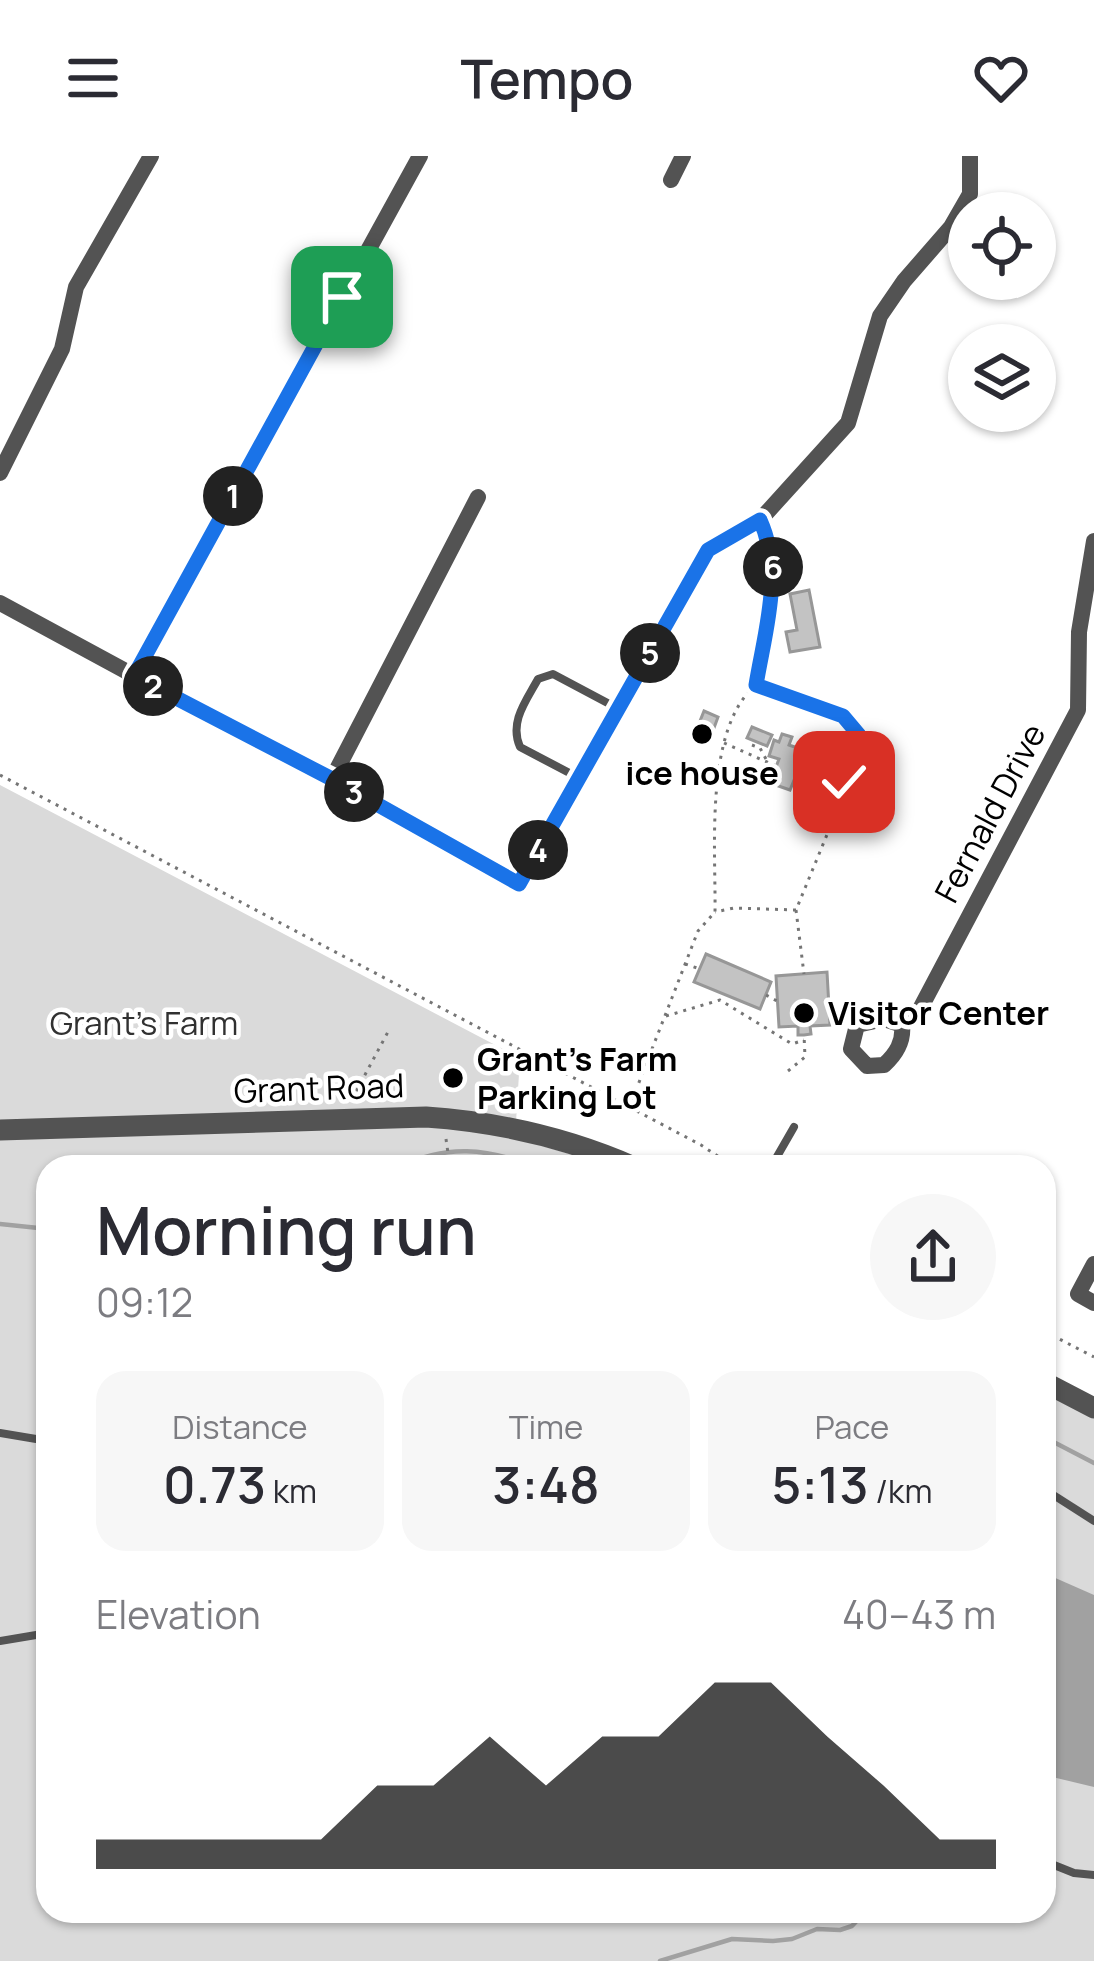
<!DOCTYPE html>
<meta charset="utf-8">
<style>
body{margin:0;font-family:Manrope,sans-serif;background:#f7f7f7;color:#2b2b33;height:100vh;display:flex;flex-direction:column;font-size:45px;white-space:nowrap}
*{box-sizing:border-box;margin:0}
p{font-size:39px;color:#7c7c81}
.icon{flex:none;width:66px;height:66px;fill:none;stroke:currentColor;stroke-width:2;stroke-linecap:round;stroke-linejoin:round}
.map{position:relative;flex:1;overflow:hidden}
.details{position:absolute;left:36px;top:999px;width:1020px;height:768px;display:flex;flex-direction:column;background:#fff;border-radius:36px;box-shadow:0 3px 9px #0004}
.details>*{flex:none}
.buttons{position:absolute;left:948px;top:36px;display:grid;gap:24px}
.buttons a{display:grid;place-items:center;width:108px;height:108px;border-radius:50%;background:#fff;box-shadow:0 3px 9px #0004;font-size:60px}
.pin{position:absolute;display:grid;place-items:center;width:102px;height:102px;color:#fff;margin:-51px;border-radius:24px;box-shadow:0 6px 18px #0006}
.km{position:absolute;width:60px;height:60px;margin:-30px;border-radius:50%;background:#222;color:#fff;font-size:33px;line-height:60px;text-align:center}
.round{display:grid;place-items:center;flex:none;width:126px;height:126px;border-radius:63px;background:#f7f7f7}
.overview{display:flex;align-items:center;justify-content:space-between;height:204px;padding:0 60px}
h1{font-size:66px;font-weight:600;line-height:90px}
.metrics{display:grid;grid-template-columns:repeat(3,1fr);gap:18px;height:204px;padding:12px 60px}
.metrics div{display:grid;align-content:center;border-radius:30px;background:#f7f7f7;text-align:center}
.metrics b{font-size:51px;font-weight:600}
.metrics small{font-size:33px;font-weight:400}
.metrics p{font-size:33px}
.chart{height:336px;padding:24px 60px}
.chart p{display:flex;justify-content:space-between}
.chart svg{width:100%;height:216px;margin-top:12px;fill:#000;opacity:.7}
header{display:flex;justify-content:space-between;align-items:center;height:156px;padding:0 60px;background:#fff;font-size:54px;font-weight:600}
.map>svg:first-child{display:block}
</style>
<header><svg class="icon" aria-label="menu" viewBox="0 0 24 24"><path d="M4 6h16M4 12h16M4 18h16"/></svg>Tempo<svg class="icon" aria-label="heart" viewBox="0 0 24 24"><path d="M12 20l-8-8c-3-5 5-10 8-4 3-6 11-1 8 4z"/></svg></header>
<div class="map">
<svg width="1094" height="1805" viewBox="0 0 1094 1805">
<rect width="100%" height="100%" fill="#fff"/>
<path fill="#dadada" d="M0 629 520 902 515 982 614 1011H48V1755H1044V1235L1094 1262V1805H0Z"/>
<path fill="#a1a1a1" d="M1044 1417 1094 1439V1631L1044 1619Z"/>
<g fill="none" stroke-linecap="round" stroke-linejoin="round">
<g stroke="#a1a1a1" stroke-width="4.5">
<path d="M247 1011H280"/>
<path d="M399 1011C447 988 486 992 536 1011"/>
<path d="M0 1068 48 1073"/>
<path d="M1044 1281 1094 1307"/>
<path d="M660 1805 732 1783 773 1785 792 1783 817 1773 840 1774 852 1770 866 1755"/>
</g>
</g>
<g fill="#c3c3c3" stroke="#979797" stroke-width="3">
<path d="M809 434 820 491 790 496 786 476 797 474 790 438Z"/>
<path d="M704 555 718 561 714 572 700 565Z"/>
<path d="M698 569 712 575 706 587 692 580Z"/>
<path d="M752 571 772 579 767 590 747 582Z"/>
<path d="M782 578 792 581 789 589 806 595 790 634 770 627 779 603 769 600 774 584 779 586Z"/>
<path d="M706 798 771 826 760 853 694 826Z"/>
<path d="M827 816 830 869 810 870 811 878 804 879H798V870L779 871 776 820Z"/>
</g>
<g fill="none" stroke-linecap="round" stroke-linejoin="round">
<g stroke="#757575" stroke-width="3" stroke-dasharray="3 6" stroke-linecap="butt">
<path d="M757 527 774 421 766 377"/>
<path d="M724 587 776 610"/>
<path d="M752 589 760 592 767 605"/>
<path d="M800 611 842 625"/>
<path d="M0 619 701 989 734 1011"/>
<path d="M796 754 804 818"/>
<path d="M685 808 700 813"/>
<path d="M766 839 777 845"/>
<path d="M666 860 720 844 792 888 804 884"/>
<path d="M788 915 805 901 804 879"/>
<path d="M352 943 389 874"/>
<path d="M629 952 698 775 715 756C716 693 704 572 756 529L843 560 859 579 840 647 796 754 734 752 715 756"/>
<path d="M446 983 450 1011"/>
<path d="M1044 1175 1094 1201"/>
</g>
<g stroke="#535353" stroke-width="8">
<path d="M579 622 520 591C509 566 526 545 538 523L553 518 617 552"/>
<path d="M771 1011 794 971"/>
<path d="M0 1277 48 1285"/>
<path d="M1044 1333 1094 1365"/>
<path d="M0 1485 48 1477"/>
<path d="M1044 1705 1074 1717 1094 1719"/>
</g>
<g stroke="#535353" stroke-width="16">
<path d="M671 24 683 0"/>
<path d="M0 317 62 193 76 131 151 0"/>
<path d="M0 447 519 728 708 394 760 364 848 267 880 160 904 125 951 71 970 38V0"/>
<path d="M134 520 420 0"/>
<path d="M332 623 478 341"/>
<path d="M902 869 884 863 857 869 851 893 867 910 884 909C896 898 904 886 902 869L919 855 1078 554 1079 476 1094 385"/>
<path d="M1094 1108 1078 1138 1094 1147"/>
</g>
<g stroke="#535353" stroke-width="21">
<path d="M0 974 426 961C498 966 568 982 634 1011"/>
<path d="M1044 1226 1094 1252"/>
</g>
</g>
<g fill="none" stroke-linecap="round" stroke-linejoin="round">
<g stroke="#fff" stroke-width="24">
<path id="route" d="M342 141 134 520 332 623 519 728 708 394 760 364C784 417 765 474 756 529L843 560 859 579 844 626"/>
</g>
<use href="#route" stroke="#1a73e8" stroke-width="15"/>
</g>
<g fill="#000" stroke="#fff" stroke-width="4.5">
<circle cx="702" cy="578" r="12"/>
<circle cx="804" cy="857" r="12"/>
<circle cx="453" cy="922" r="12"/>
</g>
<g text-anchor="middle" stroke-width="9" stroke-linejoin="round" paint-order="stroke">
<g font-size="33" font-weight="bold" fill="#000" stroke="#fff" text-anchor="start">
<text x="702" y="629" text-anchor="middle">ice house</text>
<text x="828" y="869">Visitor Center</text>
<text x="477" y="915">Grant's Farm<tspan x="477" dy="38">Parking Lot</tspan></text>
</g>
<g font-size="33" fill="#000" stroke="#fff">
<text transform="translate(990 657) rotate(-62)" y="12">Fernald Drive</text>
<text transform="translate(319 932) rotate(-2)" y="12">Grant Road</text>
</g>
<g font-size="33" fill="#313131" stroke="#fff">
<text x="144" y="879">Grant's Farm</text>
</g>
</g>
</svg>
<div class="buttons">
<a><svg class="icon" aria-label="locate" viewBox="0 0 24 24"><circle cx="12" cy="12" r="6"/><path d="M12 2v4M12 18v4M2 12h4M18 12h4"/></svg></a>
<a><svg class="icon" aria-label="layers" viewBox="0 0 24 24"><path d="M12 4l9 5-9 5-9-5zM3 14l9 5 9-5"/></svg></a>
</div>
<div class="pin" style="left:342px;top:141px;background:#1e9e55"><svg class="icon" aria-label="arrive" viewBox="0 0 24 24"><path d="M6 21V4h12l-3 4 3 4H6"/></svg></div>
<div class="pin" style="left:844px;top:626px;background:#d93025"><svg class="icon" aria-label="check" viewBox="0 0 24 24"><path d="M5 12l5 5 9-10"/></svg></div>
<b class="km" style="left:233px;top:340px">1</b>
<b class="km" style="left:153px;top:530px">2</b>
<b class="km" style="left:354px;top:636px">3</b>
<b class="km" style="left:538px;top:694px">4</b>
<b class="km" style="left:650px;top:497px">5</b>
<b class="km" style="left:773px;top:411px">6</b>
<section class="details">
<div class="overview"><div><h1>Morning run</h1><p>09:12</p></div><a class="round"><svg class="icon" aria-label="share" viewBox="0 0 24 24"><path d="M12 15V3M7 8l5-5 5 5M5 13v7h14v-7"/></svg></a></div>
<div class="metrics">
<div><p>Distance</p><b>0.73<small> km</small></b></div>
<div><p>Time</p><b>3:48</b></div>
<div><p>Pace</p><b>5:13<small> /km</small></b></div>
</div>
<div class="chart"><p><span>Elevation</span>40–43 m</p>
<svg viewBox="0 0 160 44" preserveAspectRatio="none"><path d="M0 44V38L10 38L20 38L30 38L40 38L50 27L60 27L70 17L80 27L90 17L100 17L110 6L120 6L130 17L140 27L150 38L160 38V44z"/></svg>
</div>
</section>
</div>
